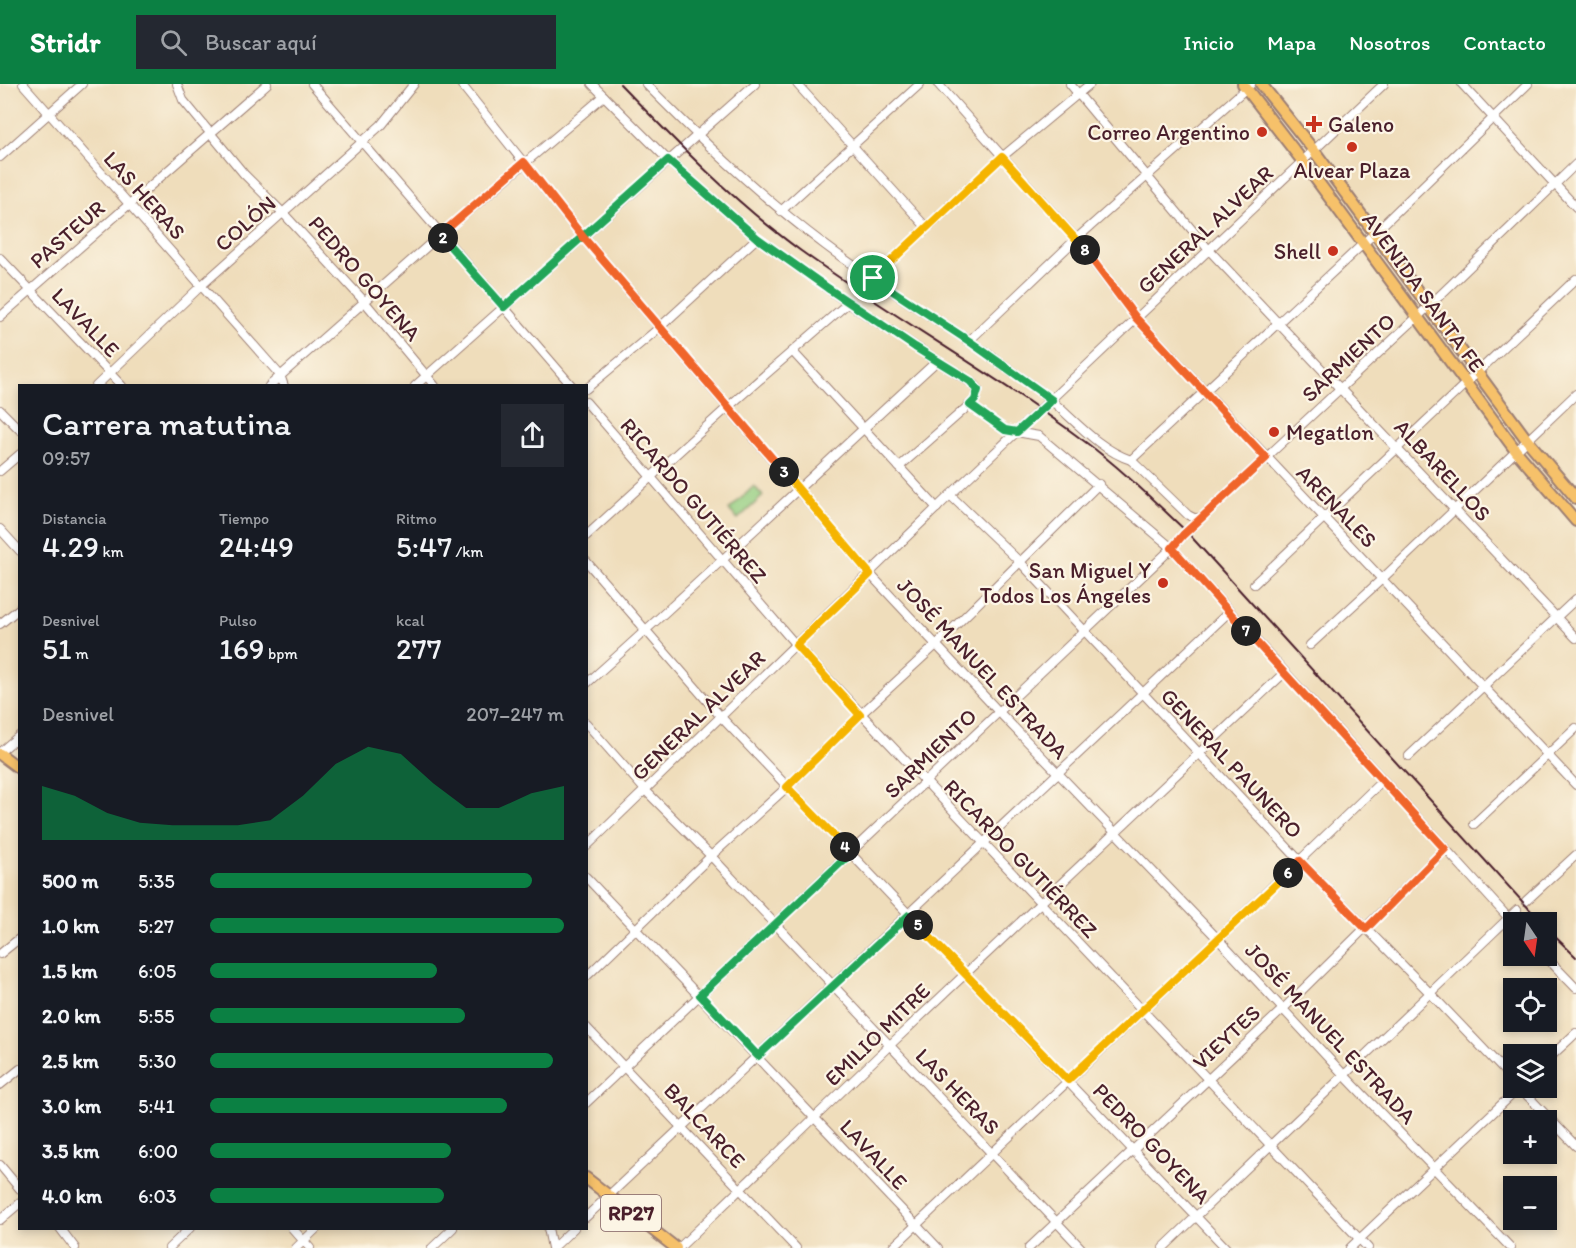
<!DOCTYPE html>
<html lang="es">
<meta charset="utf-8">
<style>
body{margin:0;font-family:Itim,sans-serif;background:#242831;color:#f1f3f6;height:100vh;display:flex;flex-direction:column;font-size:22px;white-space:nowrap}
*{box-sizing:border-box;margin:0}
p{font-size:20px;color:#9ea1a6}
.icon{flex:none;width:33px;height:33px;fill:none;stroke:currentColor;stroke-width:2;stroke-linecap:round;stroke-linejoin:round}
.map{position:relative;flex:1;overflow:hidden}
.side{position:absolute;left:18px;top:300px;width:570px;height:846px;display:flex;flex-direction:column;background:#171b24;border-radius:0px;box-shadow:0 3px 9px #0003}
.side>*{flex:none}
.needle{width:39px;rotate:167deg}
.buttons{position:absolute;left:1503px;top:828px;display:grid;gap:12px}
.buttons a{display:grid;place-items:center;width:54px;height:54px;border-radius:0px;background:#171b24;box-shadow:0 3px 9px #0003;font-size:30px}
.pin{position:absolute;display:grid;place-items:center;width:51px;height:51px;color:#fff;margin:-26px;border:3px solid #fff;border-radius:50%;box-shadow:0 2px 6px #0007}
.km{position:absolute;width:30px;height:30px;margin:-15px;border-radius:50%;background:#222;color:#fff;font-size:16px;line-height:30px;text-align:center}
.round{display:grid;place-items:center;flex:none;width:63px;height:63px;border-radius:0px;background:#242831}
.head{display:flex;align-items:center;justify-content:space-between;height:102px;padding:0 24px}
h1{font-size:33px;font-weight:600;line-height:45px}
.metrics{display:grid;grid-template-columns:repeat(3,1fr);gap:9px;height:102px;padding:6px 24px}
.metrics div{display:grid;align-content:center}
.metrics b{font-size:30px;font-weight:600}
.metrics small{font-size:16px;font-weight:400}
.metrics p{font-size:16px}
.chart{height:168px;padding:12px 24px}
.chart p{display:flex;justify-content:space-between}
.chart svg{width:100%;height:108px;margin-top:6px;fill:#0b8043;opacity:.7}
ul{padding:0 24px;list-style:none;font-size:20px}
li{display:grid;grid-template-columns:96px 72px 1fr;align-items:center;height:45px}
li i{height:15px;border-radius:8px;background:#0b8043}
header{display:flex;align-items:center;gap:36px;box-sizing:border-box;height:84px;padding:0 30px;background:#0b8043;color:#fff}
header strong{font-size:28px}
nav{display:flex;gap:33px;margin-inline-start:auto;font-size:21px}
.search{width:420px;height:54px;background:#242831;display:flex;align-items:center;gap:15px;box-sizing:border-box;padding:0 21px;border-radius:0px;color:#9ea1a6;font-size:22px}
.map>svg:first-child{display:block}
</style>
<header>
<strong>Stridr</strong>
<div class="search"><svg class="icon" aria-label="search" viewBox="0 0 24 24"><circle cx="10" cy="10" r="6"/><path d="M15 15l6 6"/></svg>Buscar aquí</div>
<nav><a>Inicio</a><a>Mapa</a><a>Nosotros</a><a>Contacto</a></nav>
</header>
<div class="map">
<svg width="1576" height="1164" viewBox="0 0 1576 1164">
<rect width="100%" height="100%" fill="#fcf5e5"/>
<filter id="ink" filterUnits="userSpaceOnUse"><feTurbulence type="fractalNoise" baseFrequency=".0167" numOctaves="2"/><feDisplacementMap in="SourceGraphic" scale="12" xChannelSelector="R" yChannelSelector="G"/><feConvolveMatrix kernelMatrix="1 2 1 2 8 2 1 2 1" color-interpolation-filters="sRGB"/></filter>
<filter id="wash" filterUnits="userSpaceOnUse"><feTurbulence type="fractalNoise" baseFrequency=".008" numOctaves="4" result="noise"/><feDisplacementMap in="SourceGraphic" scale="24" xChannelSelector="R" yChannelSelector="G"/><feGaussianBlur stdDeviation="1.35" result="paint"/><feColorMatrix in="noise" values="0 0 0 0 0 0 0 0 0 0 0 0 0 0 0 0 0 1.4 0 .05"/><feComposite in="paint" operator="in"/></filter>
<g filter="url(#wash)">
<rect width="100%" height="100%" fill="#efddbb"/>
<path fill="#94ce81" stroke="#6f7656" stroke-width="1.5" d="M754 402 763 412 738 435 729 426Z"/>
</g>
<g filter="url(#ink)">
<g fill="none" stroke-linecap="round" stroke-linejoin="round">
<g stroke="#9c7e73" stroke-width="10">
<g id="minor">
<path d="M23 0 280 291 284 302"/>
<path d="M177 0 183 16 244 90 284 130 364 217 435 302"/>
<path d="M312 0 572 302"/>
<path d="M461 0 583 153 870 490 999 628 1218 855 1344 991 1511 1164"/>
<path d="M592 0 668 76 757 154 848 219 975 301 978 305 975 316 899 383"/>
<path d="M646 0C702 57 761 113 825 161 870 195 919 224 966 255 990 271 1013 288 1037 305 1068 327 1094 364 1131 376L1188 431 1194 434H1201"/>
<path d="M797 0 926 143"/>
<path d="M938 0 1076 155 1136 234 1576 701"/>
<path d="M1070 0 1208 165 1576 554"/>
<path d="M1462 0 1576 123"/>
<path d="M0 73 82 0"/>
<path d="M781 127 920 0"/>
<path d="M0 174 122 302"/>
<path d="M873 194 1002 73 1090 0"/>
<path d="M0 233 267 0"/>
<path d="M969 257 1076 155 1251 0"/>
<path d="M793 268 937 424"/>
<path d="M96 302 202 201 381 41 414 0"/>
<path d="M269 302 440 151 604 12"/>
<path d="M415 302 755 0"/>
<path d="M586 305 659 244 757 154"/>
<path d="M586 318 796 561 1368 1164"/>
<path d="M970 321 1005 346 1039 352 1172 464 1514 840"/>
<path d="M0 326 20 346"/>
<path d="M1131 376 1364 159 1528 0"/>
<path d="M0 387 20 370"/>
<path d="M950 411 1021 479 1300 777 1430 909 1514 997"/>
<path d="M0 445 20 467"/>
<path d="M586 452 728 323 848 219"/>
<path d="M586 477 721 633 1226 1164"/>
<path d="M1254 500 1576 195"/>
<path d="M0 540 20 524"/>
<path d="M1310 561 1382 495 1576 310"/>
<path d="M586 600C705 494 820 384 937 277"/>
<path d="M586 639 645 706 711 772 1081 1164"/>
<path d="M0 668 20 651"/>
<path d="M1409 672 1576 515"/>
<path d="M1474 740 1576 644"/>
<path d="M586 763 950 411 1384 0"/>
<path d="M586 793 938 1164"/>
<path d="M1526 817 1576 771"/>
<path d="M0 870 20 854"/>
<path d="M1545 872 1576 904"/>
<path d="M586 893 711 772 787 703 860 631 936 561 1099 400"/>
<path d="M586 943 796 1164"/>
<path d="M1546 977 1576 949"/>
<path d="M0 1001 20 985"/>
<path d="M1520 1004 1576 1062"/>
<path d="M586 1019 1172 464 1183 451 1429 222 1576 80"/>
<path d="M0 1081 20 1105"/>
<path d="M586 1133 1229 528"/>
<path d="M0 1136 20 1119"/>
<path d="M60 1144 75 1164"/>
<path d="M292 1144 310 1164"/>
<path d="M548 1144 552 1164"/>
<path d="M169 1164 190 1144"/>
<path d="M296 1164 317 1144"/>
<path d="M432 1164 453 1144"/>
<path d="M553 1164 574 1144"/>
<path d="M679 1164 889 962 1284 589"/>
<path d="M892 1164 1218 855 1382 697"/>
<path d="M1029 1164 1283 925 1445 765"/>
<path d="M1163 1164 1517 826"/>
<path d="M1350 1164 1519 1004"/>
</g>
</g>
<g stroke="#9c7e73" stroke-width="14">
<g id="major">
<path d="M1243 0 1307 83 1516 367 1576 437"/>
<path d="M1261 0 1315 68 1527 356 1576 414"/>
<path d="M0 670 20 685"/>
<path d="M586 1094 676 1164"/>
</g>
</g>
<use href="#minor" stroke="#fff" stroke-width="8"/>
<use href="#major" stroke="#f6c16b" stroke-width="10"/>
<g stroke="#4a1f2b" stroke-width="2">
<path d="M620 0C677 59 734 118 801 167 893 233 993 289 1084 357 1121 384 1153 416 1186 447L1541 838"/>
<path d="M1546 844 1576 873"/>
</g>
</g>
</g>
<g fill="none" stroke-linecap="round" stroke-linejoin="round" filter="url(#ink)">
<g stroke="#fff" stroke-width="12">
<path id="split-1" d="M829 205 915 263 970 297 978 306 975 316 970 321 1005 346 1017 348 1052 316 969 257 873 194"/>
</g>
<g stroke="#fff" stroke-width="12">
<path id="split-2" d="M443 154 504 223 668 76 757 154 829 205"/>
</g>
<g stroke="#fff" stroke-width="12">
<path id="split-3" d="M443 154 440 151 524 78 583 153 784 388"/>
</g>
<g stroke="#fff" stroke-width="12">
<path id="split-4" d="M784 388 870 490 796 561 860 631 787 703 845 763"/>
</g>
<g stroke="#fff" stroke-width="12">
<path id="split-5" d="M845 763 851 769 700 911 758 972 909 831 918 841"/>
</g>
<g stroke="#fff" stroke-width="12">
<path id="split-6" d="M918 841 1068 996 1288 789"/>
</g>
<g stroke="#fff" stroke-width="12">
<path id="split-7" d="M1246 547 1445 765 1366 845 1300 777 1288 789"/>
</g>
<g stroke="#fff" stroke-width="12">
<path id="split-8" d="M1085 166 1136 234 1266 374 1183 451 1172 464 1246 547"/>
</g>
<g stroke="#fff" stroke-width="12">
<path id="split-9" d="M873 194 1002 73 1085 166"/>
</g>
<use href="#split-1" stroke="#22a559" stroke-width="8"/>
<use href="#split-2" stroke="#22a559" stroke-width="8"/>
<use href="#split-3" stroke="#f0652b" stroke-width="8"/>
<use href="#split-4" stroke="#f5b400" stroke-width="8"/>
<use href="#split-5" stroke="#22a559" stroke-width="8"/>
<use href="#split-6" stroke="#f5b400" stroke-width="8"/>
<use href="#split-7" stroke="#f0652b" stroke-width="8"/>
<use href="#split-8" stroke="#f0652b" stroke-width="8"/>
<use href="#split-9" stroke="#f5b400" stroke-width="8"/>
</g>
<g fill="#c8321e" stroke="#fcf5e5" stroke-width="2">
<path d="M1311 31h6v6h6v6h-6v6h-6v-6h-6v-6h6z"/>
<circle cx="1262" cy="48" r="6"/>
<circle cx="1352" cy="63" r="6"/>
<circle cx="1333" cy="167" r="6"/>
<circle cx="1274" cy="348" r="6"/>
<circle cx="1163" cy="499" r="6"/>
</g>
<g text-anchor="middle" stroke-width="4.5" stroke-linejoin="round" paint-order="stroke">
<rect fill="#fcf5e5" stroke="#7f5f63" stroke-width="1.5" x="601" y="1111" width="60" height="36" rx="4.5"/>
<g font-size="21" font-weight="bold" fill="#4a1f2b">
<text x="631" y="1136">RP27</text>
</g>
<g font-size="22" fill="#4a1f2b" stroke="#fcf5e5" text-anchor="end">
<text x="1328" y="48" text-anchor="start">Galeno</text>
<text x="1250" y="56">Correo Argentino</text>
<text x="1352" y="94" text-anchor="middle">Alvear Plaza</text>
<text x="1321" y="175">Shell</text>
<text x="1286" y="356" text-anchor="start">Megatlon</text>
<text x="1151" y="494">San Miguel Y<tspan x="1151" dy="25">Todos Los Ángeles</tspan></text>
</g>
<g font-size="22" fill="#4a1f2b" stroke="#fcf5e5">
<text transform="translate(145 111) rotate(48)" y="8">LAS HERAS</text>
<text transform="translate(245 139) rotate(-41)" y="8">COLÓN</text>
<text transform="translate(1205 145) rotate(-43)" y="8">GENERAL ALVEAR</text>
<text transform="translate(67 150) rotate(-41)" y="8">PASTEUR</text>
<text transform="translate(365 194) rotate(49)" y="8">PEDRO GOYENA</text>
<text transform="translate(1424 208) rotate(54)" y="8">AVENIDA SANTA FE</text>
<text transform="translate(86 238) rotate(46)" y="8">LAVALLE</text>
<text transform="translate(1348 273) rotate(-43)" y="8">SARMIENTO</text>
<text transform="translate(1443 386) rotate(47)" y="8">ALBARELLOS</text>
<text transform="translate(694 416) rotate(49)" y="8">RICARDO GUTIÉRREZ</text>
<text transform="translate(1337 422) rotate(46)" y="8">ARENALES</text>
<text transform="translate(983 584) rotate(47)" y="8">JOSÉ MANUEL ESTRADA</text>
<text transform="translate(698 631) rotate(-44)" y="8">GENERAL ALVEAR</text>
<text transform="translate(930 669) rotate(-44)" y="8">SARMIENTO</text>
<text transform="translate(1232 679) rotate(47)" y="8">GENERAL PAUNERO</text>
<text transform="translate(1021 774) rotate(46)" y="8">RICARDO GUTIÉRREZ</text>
<text transform="translate(1331 949) rotate(47)" y="8">JOSÉ MANUEL ESTRADA</text>
<text transform="translate(877 950) rotate(-44)" y="8">EMILIO MITRE</text>
<text transform="translate(1226 953) rotate(-43)" y="8">VIEYTES</text>
<text transform="translate(958 1007) rotate(46)" y="8">LAS HERAS</text>
<text transform="translate(705 1041) rotate(47)" y="8">BALCARCE</text>
<text transform="translate(1152 1059) rotate(46)" y="8">PEDRO GOYENA</text>
<text transform="translate(874 1070) rotate(47)" y="8">LAVALLE</text>
</g>
</g>
</svg>
<div class="buttons">
<a><svg class="needle" viewBox="-14 -14 28 28"><path d="M0-13l5 13h-10z" fill="#e53935"/><path d="M0 13l5-13h-10z" fill="#9ea1a6"/></svg></a>
<a><svg class="icon" aria-label="locate" viewBox="0 0 24 24"><circle cx="12" cy="12" r="6"/><path d="M12 2v4M12 18v4M2 12h4M18 12h4"/></svg></a>
<a><svg class="icon" aria-label="layers" viewBox="0 0 24 24"><path d="M12 4l9 5-9 5-9-5zM3 14l9 5 9-5"/></svg></a>
<a>+</a>
<a>−</a>
</div>
<div class="pin" style="left:873px;top:194px;background:#1e9e55"><svg class="icon" aria-label="arrive" viewBox="0 0 24 24"><path d="M6 21V4h12l-3 4 3 4H6"/></svg></div>
<b class="km" style="left:443px;top:154px">2</b>
<b class="km" style="left:784px;top:388px">3</b>
<b class="km" style="left:845px;top:763px">4</b>
<b class="km" style="left:918px;top:841px">5</b>
<b class="km" style="left:1288px;top:789px">6</b>
<b class="km" style="left:1246px;top:547px">7</b>
<b class="km" style="left:1085px;top:166px">8</b>
<section class="side">
<div class="head"><div><h1>Carrera matutina</h1><p>09:57</p></div><a class="round"><svg class="icon" aria-label="share" viewBox="0 0 24 24"><path d="M12 15V3M7 8l5-5 5 5M5 13v7h14v-7"/></svg></a></div>
<div class="metrics">
<div><p>Distancia</p><b>4.29<small> km</small></b></div>
<div><p>Tiempo</p><b>24:49</b></div>
<div><p>Ritmo</p><b>5:47<small> /km</small></b></div>
</div>
<div class="metrics">
<div><p>Desnivel</p><b>51<small> m</small></b></div>
<div><p>Pulso</p><b>169<small> bpm</small></b></div>
<div><p>kcal</p><b>277</b></div>
</div>
<div class="chart"><p><span>Desnivel</span>207–247 m</p>
<svg viewBox="0 0 160 44" preserveAspectRatio="none"><path d="M0 44V22L10 26L20 33L30 37L40 38L50 38L60 38L70 36L80 26L90 13L100 6L110 9L120 21L130 31L140 31L150 25L160 22V44z"/></svg>
</div>
<ul>
<li><b>500 m</b>5:35<i style="width:91%"></i></li>
<li><b>1.0 km</b>5:27<i style="width:100%"></i></li>
<li><b>1.5 km</b>6:05<i style="width:64%"></i></li>
<li><b>2.0 km</b>5:55<i style="width:72%"></i></li>
<li><b>2.5 km</b>5:30<i style="width:97%"></i></li>
<li><b>3.0 km</b>5:41<i style="width:84%"></i></li>
<li><b>3.5 km</b>6:00<i style="width:68%"></i></li>
<li><b>4.0 km</b>6:03<i style="width:66%"></i></li>
</ul>
</section>
</div>
